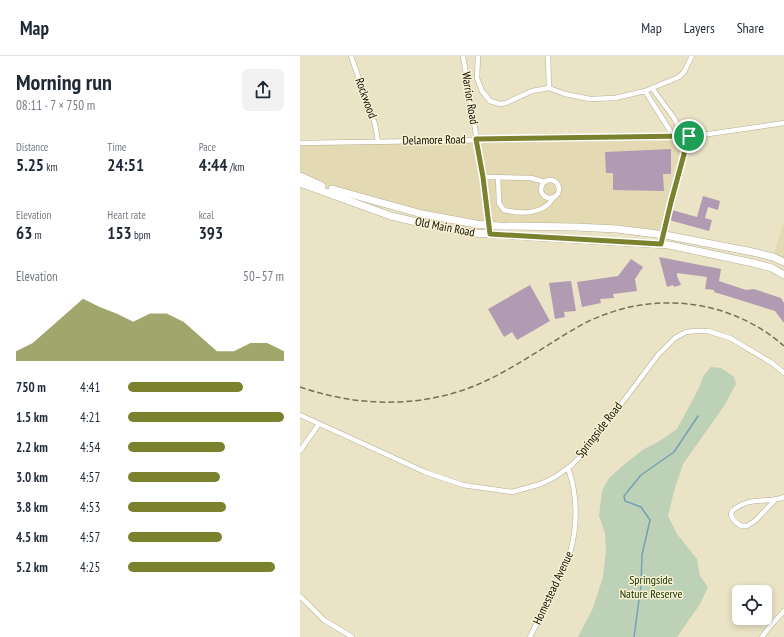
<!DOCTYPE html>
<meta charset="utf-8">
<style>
body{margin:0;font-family:"PT Sans Narrow",sans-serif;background:#f2f2f3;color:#1f2937;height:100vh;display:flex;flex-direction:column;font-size:15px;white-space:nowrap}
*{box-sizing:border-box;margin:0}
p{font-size:13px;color:#747a83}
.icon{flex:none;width:22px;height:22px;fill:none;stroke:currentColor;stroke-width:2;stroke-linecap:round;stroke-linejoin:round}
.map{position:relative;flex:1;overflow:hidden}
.details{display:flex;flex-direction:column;background:#fff;width:300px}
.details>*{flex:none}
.controls{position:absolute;left:432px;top:529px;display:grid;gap:8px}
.controls a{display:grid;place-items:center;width:40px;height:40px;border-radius:6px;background:#fff;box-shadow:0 2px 6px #0003;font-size:20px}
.pin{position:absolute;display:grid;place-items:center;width:34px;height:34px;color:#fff;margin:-17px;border:2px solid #fff;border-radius:50%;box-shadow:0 1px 4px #0007}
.round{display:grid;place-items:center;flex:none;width:42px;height:42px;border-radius:6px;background:#f2f2f3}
.overview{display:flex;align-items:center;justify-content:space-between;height:68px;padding:0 16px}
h1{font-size:22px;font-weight:700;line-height:30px}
.metrics{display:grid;grid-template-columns:repeat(3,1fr);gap:6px;height:68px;padding:4px 16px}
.metrics div{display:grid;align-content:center}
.metrics b{font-size:17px;font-weight:700}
.metrics small{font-size:11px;font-weight:400}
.metrics p{font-size:11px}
.chart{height:112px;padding:8px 16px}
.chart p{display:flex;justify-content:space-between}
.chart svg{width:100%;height:72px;margin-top:4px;fill:#7a822e;opacity:.7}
ul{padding:0 16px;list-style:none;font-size:13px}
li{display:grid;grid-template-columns:64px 48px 1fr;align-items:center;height:30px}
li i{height:10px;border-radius:5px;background:#7a822e}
header{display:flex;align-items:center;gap:24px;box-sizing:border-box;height:56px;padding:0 20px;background:#fff;border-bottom:1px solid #e0e1e3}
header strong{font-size:19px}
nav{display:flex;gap:22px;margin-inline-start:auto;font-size:14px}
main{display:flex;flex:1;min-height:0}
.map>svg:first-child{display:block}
</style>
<header>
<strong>Map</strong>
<nav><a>Map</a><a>Layers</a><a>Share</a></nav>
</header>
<main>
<section class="details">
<div class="overview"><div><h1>Morning run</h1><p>08:11 · 7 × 750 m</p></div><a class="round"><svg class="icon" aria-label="share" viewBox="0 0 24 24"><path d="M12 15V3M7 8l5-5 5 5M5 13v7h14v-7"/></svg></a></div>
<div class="metrics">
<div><p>Distance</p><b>5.25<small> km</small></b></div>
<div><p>Time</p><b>24:51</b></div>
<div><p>Pace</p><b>4:44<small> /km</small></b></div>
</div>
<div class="metrics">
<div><p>Elevation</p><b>63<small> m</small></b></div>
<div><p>Heart rate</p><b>153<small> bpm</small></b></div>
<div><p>kcal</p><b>393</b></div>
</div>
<div class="chart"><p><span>Elevation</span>50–57 m</p>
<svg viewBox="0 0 160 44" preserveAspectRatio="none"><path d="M0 44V38L10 33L20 24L30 15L40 6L50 11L60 15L70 20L80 15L90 15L100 20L110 29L120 38L130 38L140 33L150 33L160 38V44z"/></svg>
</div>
<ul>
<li><b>750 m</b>4:41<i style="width:74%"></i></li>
<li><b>1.5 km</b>4:21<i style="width:100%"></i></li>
<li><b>2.2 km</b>4:54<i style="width:62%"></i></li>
<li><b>3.0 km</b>4:57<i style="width:59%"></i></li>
<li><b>3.8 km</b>4:53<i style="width:63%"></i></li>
<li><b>4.5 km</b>4:57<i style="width:60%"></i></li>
<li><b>5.2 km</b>4:25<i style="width:94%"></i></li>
</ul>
</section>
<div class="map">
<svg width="484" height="581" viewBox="0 0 484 581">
<rect width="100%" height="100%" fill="#eae3c5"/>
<g fill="#e3dab4">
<path d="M389 80 363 179 216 170 122 158 24 131 0 120V87Z"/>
<path d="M484 164V206L473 201Z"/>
</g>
<path fill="#bdd1b6" d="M411 311 421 312 434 321 436 328 424 350 383 408 374 435 368 460 377 478 397 503 400 520 408 531 400 548 377 581H278L293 552 303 521 306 494 305 477 299 460 302 435 309 422 326 407 344 393 358 386 377 373 398 334 404 319Z"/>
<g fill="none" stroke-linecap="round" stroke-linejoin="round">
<path stroke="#779fb7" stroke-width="1.5" d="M334 581 341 529 342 499 350 464 341 451 325 445 324 440 341 419 374 396 398 360"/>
</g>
<g fill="#b09bb3">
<path d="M371 93V118H363L364 135 313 134V117H306L305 96Z"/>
<path d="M403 140 420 145 418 154 408 151 405 162 412 164 409 175 369 164 372 154 397 161Z"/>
<path d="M359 201 421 213 419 225 446 234 454 233 481 242 484 247V267L475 255 414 236V234L405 233 407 221 377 217V220L381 229 374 231 373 229 367 231Z"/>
<path d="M331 203 343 211 335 223 337 235 313 238 314 242 300 243 301 247 282 251 277 226 318 220Z"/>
<path d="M271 225 276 255 264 256 265 261 255 263 249 227Z"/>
<path d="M230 229 250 265 217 284 212 276 204 281 188 253Z"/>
</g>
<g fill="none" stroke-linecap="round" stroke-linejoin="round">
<g stroke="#b6af92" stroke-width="5.5">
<g id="street">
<path d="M51 0 75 68 78 86"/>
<path d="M163 0 183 121 190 179"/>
<path d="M178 0 177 22 182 35 190 45 200 48 206 47 232 35 249 32 265 38 290 43 315 42 345 35 379 21 384 16 392 0"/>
<path d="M248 0 249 32"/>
<path d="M352 32 374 62 383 80"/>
<path d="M345 35 374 81"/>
<path d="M0 87 374 81 402 79 484 67"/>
<path d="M183 121 231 122 245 126"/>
<path d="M198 121 199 147 204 154C220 158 244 159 253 142"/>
<circle cx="250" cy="133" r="9"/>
<path d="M361 188 389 80"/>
<path d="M0 359 125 416 163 429 212 436 241 428 255 421 272 409 288 392 358 299 375 282 386 276 395 275H408L430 282 472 307 484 317"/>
<path d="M0 395 19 368"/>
<path d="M474 445 456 464 447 470C439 471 434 466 431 459L432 455C449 440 465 448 484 441"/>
<path d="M0 540 24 564 52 581"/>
<path d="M230 581C242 555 261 527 269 500 278 472 278 440 268 412"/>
<path d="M462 581 467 574 484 555"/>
</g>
</g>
<g stroke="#b6af92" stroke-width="8">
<g id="secondary">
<path d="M0 120 22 130"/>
<path d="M0 127 91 160 121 167 172 177 369 189 453 207 472 212 484 219"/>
<path d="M32 133 122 158 176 168 199 170 276 171 317 173 365 179 453 196 473 201 484 206"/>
</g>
</g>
<use href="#street" stroke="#fff" stroke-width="4.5"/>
<use href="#secondary" stroke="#fff" stroke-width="7"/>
<path stroke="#76715e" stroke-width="1.5" stroke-dasharray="6 3" stroke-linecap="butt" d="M0 331C55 350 115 352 169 332 211 316 245 289 283 268 349 234 428 241 484 290"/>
</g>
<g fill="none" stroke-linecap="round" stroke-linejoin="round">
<g stroke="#fff" stroke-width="8">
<path id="route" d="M389 80 371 146 361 188 190 178 183 121 176 83Z"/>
</g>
<use href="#route" stroke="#7a822e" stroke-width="5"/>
</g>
<g text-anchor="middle" stroke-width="3" stroke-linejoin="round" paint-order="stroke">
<g font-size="12" fill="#0f0c04" stroke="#f7f0d1">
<text transform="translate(66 42) rotate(70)" y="4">Rockwood</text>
<text transform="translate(170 42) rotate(81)" y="4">Warrior Road</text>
<text transform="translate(134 84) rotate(-1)" y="4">Delamore Road</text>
<text transform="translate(145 171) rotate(11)" y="4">Old Main Road</text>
<text transform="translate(299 374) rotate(-52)" y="4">Springside Road</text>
<text transform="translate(253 532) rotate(-65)" y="4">Homestead Avenue</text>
</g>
<g font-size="12" fill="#143502" stroke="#f7f0d1">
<text x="351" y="528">Springside<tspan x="351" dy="14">Nature Reserve</tspan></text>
</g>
</g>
</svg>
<div class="controls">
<a><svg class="icon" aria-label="locate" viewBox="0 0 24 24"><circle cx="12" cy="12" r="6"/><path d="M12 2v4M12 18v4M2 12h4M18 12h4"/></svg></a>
</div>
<div class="pin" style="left:389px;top:80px;background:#1e9e55"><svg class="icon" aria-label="arrive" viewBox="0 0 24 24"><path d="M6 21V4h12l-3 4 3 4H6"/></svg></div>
</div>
</main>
